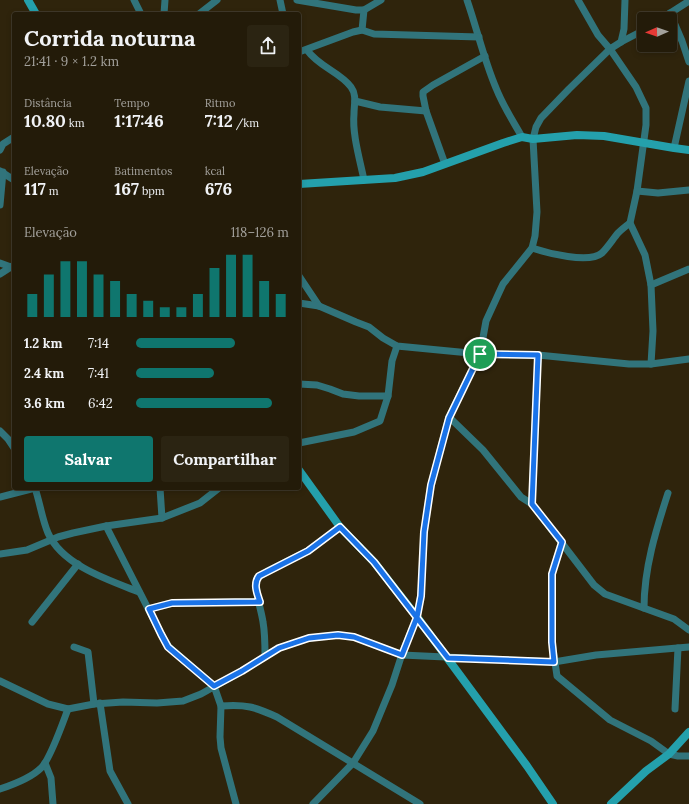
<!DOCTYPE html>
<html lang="pt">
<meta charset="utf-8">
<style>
body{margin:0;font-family:Lora,serif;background:#2b2412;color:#f1f3f6;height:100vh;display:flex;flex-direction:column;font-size:15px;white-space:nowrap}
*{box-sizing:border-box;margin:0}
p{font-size:13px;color:#a3a19c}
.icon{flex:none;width:22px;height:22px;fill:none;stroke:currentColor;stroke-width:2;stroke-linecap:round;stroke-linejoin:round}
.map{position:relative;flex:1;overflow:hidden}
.panel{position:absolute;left:12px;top:12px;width:289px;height:478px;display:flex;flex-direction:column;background:#231b09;border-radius:4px;box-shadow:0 2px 6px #0003,0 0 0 1px #40392a}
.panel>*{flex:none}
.needle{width:26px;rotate:268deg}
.fabs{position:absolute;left:637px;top:12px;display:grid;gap:8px}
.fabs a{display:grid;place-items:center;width:40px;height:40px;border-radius:4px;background:#231b09;box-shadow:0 2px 6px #0003,0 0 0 1px #40392a;font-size:20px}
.pin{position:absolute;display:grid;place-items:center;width:34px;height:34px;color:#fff;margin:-17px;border:2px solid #fff;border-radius:50%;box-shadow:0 1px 4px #0007}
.round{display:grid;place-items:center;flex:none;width:42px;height:42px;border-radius:4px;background:#2b2412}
.head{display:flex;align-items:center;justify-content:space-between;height:68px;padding:0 12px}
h1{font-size:22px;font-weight:700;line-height:30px}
.figures{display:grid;grid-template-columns:repeat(3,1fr);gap:6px;height:68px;padding:4px 12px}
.figures div{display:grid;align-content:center}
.figures b{font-size:17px;font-weight:700}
.figures small{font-size:11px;font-weight:400}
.figures p{font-size:11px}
.chart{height:112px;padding:8px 12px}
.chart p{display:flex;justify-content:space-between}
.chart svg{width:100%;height:72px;margin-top:4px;stroke:#0f766e;stroke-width:6}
.action{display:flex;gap:8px;margin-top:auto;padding:8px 12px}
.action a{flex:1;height:46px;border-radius:4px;background:#0f766e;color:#fff;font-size:16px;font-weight:700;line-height:46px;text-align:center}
.action a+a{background:#2b2412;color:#f1f3f6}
ul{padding:0 12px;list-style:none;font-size:13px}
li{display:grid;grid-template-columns:64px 48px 1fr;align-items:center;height:30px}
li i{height:10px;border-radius:5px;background:#0f766e}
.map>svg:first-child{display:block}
</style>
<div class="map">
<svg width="689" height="804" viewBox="0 0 689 804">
<rect width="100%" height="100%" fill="#2f240c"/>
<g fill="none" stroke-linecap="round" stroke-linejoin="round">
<g stroke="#31747b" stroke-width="7">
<path d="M134 0 141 14"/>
<path d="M280 0 283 14"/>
<path d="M297 0 356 10H364L381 0"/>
<path d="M467 0C477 29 484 60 496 88 503 106 513 121 522 137"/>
<path d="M578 0 598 35 610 49 636 87 646 108V125L637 191 630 223 645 255 651 285 653 331 651 364"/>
<path d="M670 13 682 41 689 62"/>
<path d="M164 14 165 0"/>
<path d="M199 14 217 0"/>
<path d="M661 19 689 1"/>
<path d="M362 30 364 10"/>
<path d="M621 42 624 29 625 0"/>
<path d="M307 50C319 67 340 72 351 87 357 95 354 104 354 114 352 134 360 160 364 180"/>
<path d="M299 52 353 32 362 30 374 34 479 37"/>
<path d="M355 101 380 107 426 111"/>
<path d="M674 148 689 81"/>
<path d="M0 150 3 144 14 137"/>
<path d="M445 164 426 111 423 96V92L433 85 485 56"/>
<path d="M0 171 14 180"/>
<path d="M637 191 658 193 689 190"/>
<path d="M0 205 3 172"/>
<path d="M532 248C547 253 589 264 602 253 608 247 613 239 618 233 622 229 626 226 630 223"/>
<path d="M0 263 11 267"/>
<path d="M0 274 14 265"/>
<path d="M299 276 319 306"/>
<path d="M651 285 689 269"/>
<path d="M299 303 319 306 356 322 369 327 383 338 397 346 480 354 538 355 629 364H651L689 359"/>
<path d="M299 384 317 385 330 389 343 394 359 396H388"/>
<path d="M449 417 483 450 521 497 532 504 594 585 605 594 674 619 689 630"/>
<path d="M0 431 8 439 14 448"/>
<path d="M299 443 354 432 380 421 388 396 392 361 397 346"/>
<path d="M35 488C40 503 42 519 48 533 62 565 108 580 139 592"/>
<path d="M160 488 162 518"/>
<path d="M0 497 35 488"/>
<path d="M532 504 538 355"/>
<path d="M106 526 161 634 169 647 214 686 221 706 220 737 221 748 236 804"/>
<path d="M562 542 552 574V642L557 676 610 720 651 741 669 754 678 756H689"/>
<path d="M0 554 27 550 58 537 73 533 106 526 162 518 200 503 219 488"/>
<path d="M644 608C644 568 656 530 668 493"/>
<path d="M149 609 172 603 260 602"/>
<path d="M32 622 78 564"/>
<path d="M74 647 88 652 94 704"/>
<path d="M265 656C265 645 265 633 263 622 261 608 254 591 257 578L268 571 308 551 340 527"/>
<path d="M0 681 48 704 68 709 94 704 123 702 157 703 183 701 201 694 242 671 279 648 309 638 338 635 354 637 402 655 554 662 596 655 689 647"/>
<path d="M100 703 110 771 128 804"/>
<path d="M221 706C246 704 255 707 277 717L420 804"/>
<path d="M675 709 678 648"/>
<path d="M45 763 51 778 53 804"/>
<path d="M0 789C12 785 32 777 41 768 50 760 63 722 68 709"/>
<path d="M313 804 353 763 373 731 392 685 403 651 417 617 421 595 424 532 431 485 449 417 480 354 486 321 497 297 503 284 532 248 535 236 537 212 533 139 536 127 541 118 569 89 610 49 621 42 644 30"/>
</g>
<g stroke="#24a0ac" stroke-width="8">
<path d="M28 0 36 14"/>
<path d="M299 184 395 178 423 172 503 143 522 137 533 139 577 135 604 136 674 148 689 150"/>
<path d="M299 470 340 527 374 562 417 617 527 766 553 804"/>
<path d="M611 804 646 771 669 754 689 732"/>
</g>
</g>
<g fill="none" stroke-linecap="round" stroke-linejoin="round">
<g stroke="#fff" stroke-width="8">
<path id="route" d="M480 354 449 418 431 485 424 532 421 596 417 617 402 655 354 637 338 635 309 638 279 648 242 671 214 686 168 647 161 634 149 609 172 603 260 602C257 593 253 584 259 576L308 551 340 527 374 562 448 658 554 662 552 642V574L562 542 532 504 538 355 480 354"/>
</g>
<use href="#route" stroke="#1a73e8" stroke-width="5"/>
</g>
</svg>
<div class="fabs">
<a><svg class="needle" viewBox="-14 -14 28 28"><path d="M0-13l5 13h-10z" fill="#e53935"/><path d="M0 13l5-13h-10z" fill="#a3a19c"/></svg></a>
</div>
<div class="pin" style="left:480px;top:354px;background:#1e9e55"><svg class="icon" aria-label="arrive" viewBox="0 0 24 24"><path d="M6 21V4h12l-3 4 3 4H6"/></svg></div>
<section class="panel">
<div class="head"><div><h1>Corrida noturna</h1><p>21:41 · 9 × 1.2 km</p></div><a class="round"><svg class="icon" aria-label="share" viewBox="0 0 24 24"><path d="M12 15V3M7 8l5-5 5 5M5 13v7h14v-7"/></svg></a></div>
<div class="figures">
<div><p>Distância</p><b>10.80<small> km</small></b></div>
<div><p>Tempo</p><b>1:17:46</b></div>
<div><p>Ritmo</p><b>7:12<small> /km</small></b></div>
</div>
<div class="figures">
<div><p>Elevação</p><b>117<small> m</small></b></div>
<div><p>Batimentos</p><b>167<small> bpm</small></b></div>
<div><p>kcal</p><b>676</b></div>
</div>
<div class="chart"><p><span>Elevação</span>118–126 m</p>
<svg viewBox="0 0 160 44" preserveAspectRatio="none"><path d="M5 44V30M15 44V18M25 44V10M35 44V10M45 44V18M55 44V22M65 44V30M75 44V34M85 44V38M95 44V38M105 44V30M115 44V14M125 44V6M135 44V6M145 44V22M155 44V30"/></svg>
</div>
<ul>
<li><b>1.2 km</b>7:14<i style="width:65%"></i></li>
<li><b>2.4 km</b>7:41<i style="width:51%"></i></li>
<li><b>3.6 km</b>6:42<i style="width:89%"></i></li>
</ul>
<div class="action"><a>Salvar</a><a>Compartilhar</a></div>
</section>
</div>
